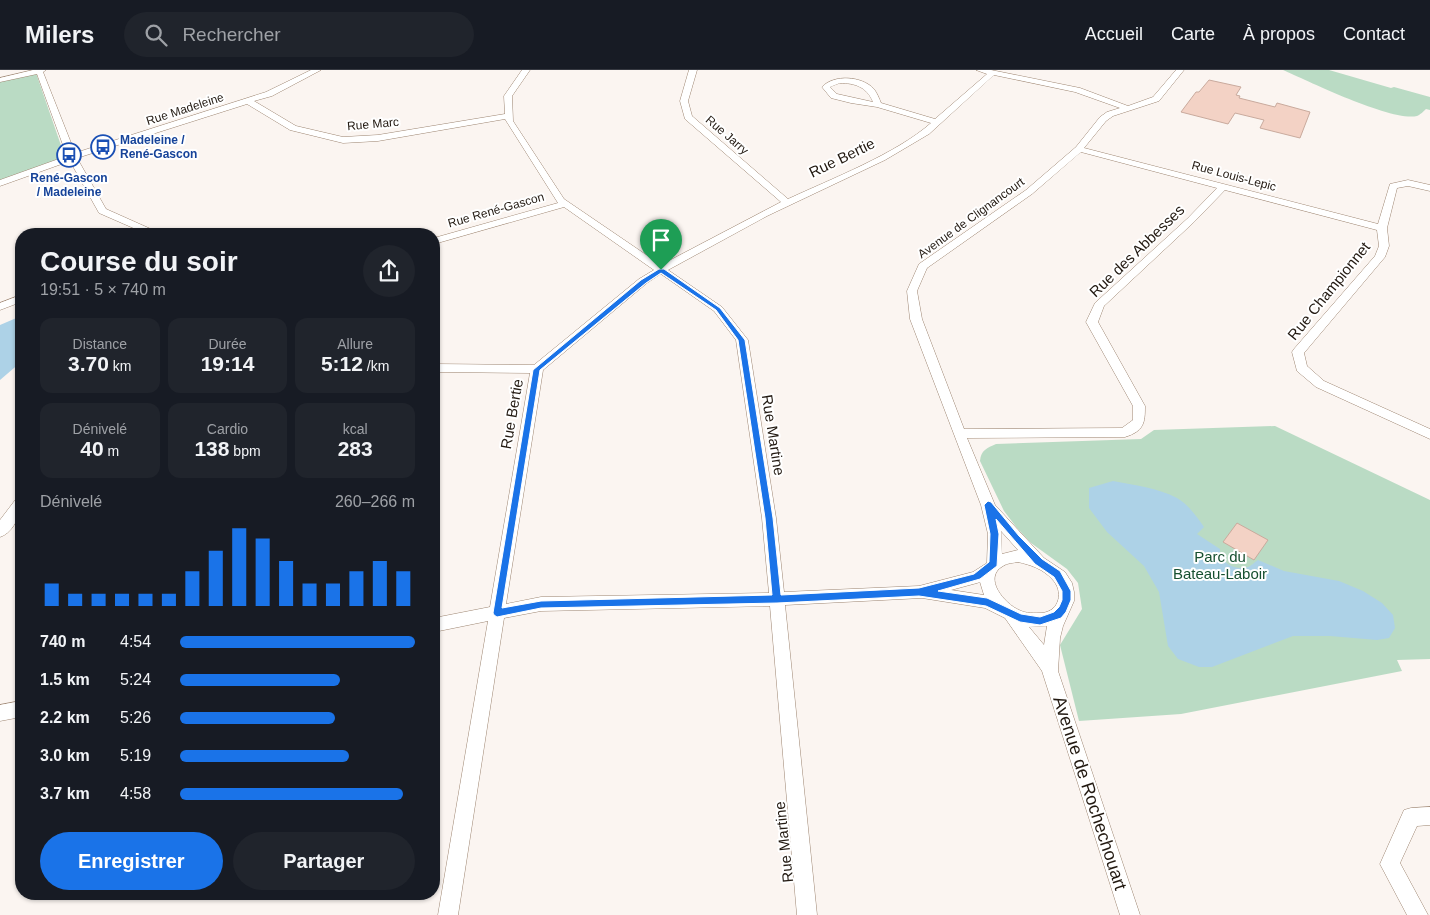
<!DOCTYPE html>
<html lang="fr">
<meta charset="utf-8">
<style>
body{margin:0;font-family:Helvetica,sans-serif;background:#20242c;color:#f1f3f6;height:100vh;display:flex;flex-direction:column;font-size:19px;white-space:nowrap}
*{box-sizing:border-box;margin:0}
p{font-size:16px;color:#9ea1a6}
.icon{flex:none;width:28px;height:28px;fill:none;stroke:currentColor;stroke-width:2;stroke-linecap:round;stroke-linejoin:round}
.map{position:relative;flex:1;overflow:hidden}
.details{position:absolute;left:15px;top:158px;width:425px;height:672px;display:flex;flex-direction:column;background:#171b24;border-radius:20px;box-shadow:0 1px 4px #0004}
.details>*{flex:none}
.pin{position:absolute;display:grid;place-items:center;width:42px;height:42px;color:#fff;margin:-51px -21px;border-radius:50% 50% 50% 0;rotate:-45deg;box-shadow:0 0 5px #0007}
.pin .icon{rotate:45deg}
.round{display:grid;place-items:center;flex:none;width:52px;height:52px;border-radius:26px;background:#20242c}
.overview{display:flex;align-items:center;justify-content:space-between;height:85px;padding:0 25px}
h1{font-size:28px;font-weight:800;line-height:38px}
.metrics{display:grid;grid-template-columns:repeat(3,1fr);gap:8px;height:85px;padding:5px 25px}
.metrics div{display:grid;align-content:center;border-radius:12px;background:#20242c;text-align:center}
.metrics b{font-size:21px;font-weight:800}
.metrics small{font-size:14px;font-weight:400}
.metrics p{font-size:14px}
.chart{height:140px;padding:10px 25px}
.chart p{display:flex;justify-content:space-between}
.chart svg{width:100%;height:90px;margin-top:5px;stroke:#1a73e8;stroke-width:6}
.cta{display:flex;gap:10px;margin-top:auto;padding:10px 25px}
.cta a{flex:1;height:58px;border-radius:30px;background:#1a73e8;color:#fff;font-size:20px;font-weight:800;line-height:58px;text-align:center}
.cta a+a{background:#20242c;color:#f1f3f6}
ul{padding:0 25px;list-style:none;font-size:16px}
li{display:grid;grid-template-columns:80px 60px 1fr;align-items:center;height:38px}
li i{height:12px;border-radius:6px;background:#1a73e8}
header{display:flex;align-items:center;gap:30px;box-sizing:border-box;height:70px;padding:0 25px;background:#171b24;border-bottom:1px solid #363941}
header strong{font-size:24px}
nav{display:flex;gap:28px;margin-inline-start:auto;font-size:18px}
.search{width:350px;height:45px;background:#20242c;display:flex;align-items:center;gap:12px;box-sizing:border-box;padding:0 18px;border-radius:28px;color:#9ea1a6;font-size:19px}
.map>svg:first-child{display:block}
</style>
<header>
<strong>Milers</strong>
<div class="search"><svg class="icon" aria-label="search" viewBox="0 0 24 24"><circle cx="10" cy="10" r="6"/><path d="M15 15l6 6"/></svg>Rechercher</div>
<nav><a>Accueil</a><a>Carte</a><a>À propos</a><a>Contact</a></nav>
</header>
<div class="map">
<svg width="1430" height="845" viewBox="0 0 1430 845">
<rect width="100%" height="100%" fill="#fbf5f1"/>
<g fill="#badbc4">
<path d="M1283 0H1329L1391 18 1394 17 1430 27V40L1426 39C1424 41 1420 45 1417 46 1392 52 1308 11 1283 0Z"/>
<path d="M36 3 65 87 0 110V11Z"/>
<path d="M1275 356 1430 430V589L1397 590 1402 601 1181 644 1079 651 1060 575 1082 539 1078 513 1067 499 1031 473 1017 458 1004 441 980 391C981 380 987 378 996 374L1141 369 1154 360Z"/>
</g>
<g fill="#add2e7">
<path d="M21 246V292L0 310V255Z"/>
<path d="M1113 411C1134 415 1158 418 1177 428 1188 434 1197 447 1204 457L1197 464 1220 479C1219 492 1235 501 1248 497 1251 496 1255 492 1258 490L1284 501 1339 511 1363 521 1382 533 1393 545 1395 558 1389 568 1377 570 1330 566H1293L1212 597H1199L1178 589 1168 576 1159 522 1144 496 1107 462 1089 438V418Z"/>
</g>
<g fill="#f3d2c5" stroke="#c9aa9d">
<path d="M1209 10 1241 17 1236 25 1240 26 1239 28 1275 37 1277 33 1310 42 1300 68 1260 58 1264 50 1235 43 1228 54 1181 42 1196 22H1199Z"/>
<path d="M1237 453 1268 470 1254 490 1223 472Z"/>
</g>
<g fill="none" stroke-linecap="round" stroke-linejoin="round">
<g stroke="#9d8571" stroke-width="1">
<g id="minor">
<path d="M33 0H46L43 2 75 83 266 22 311 0H321L272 26 254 31 296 56 343 67 378 65 505 44 504 26 522 0H530L512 26 513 51 564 129 661 195 781 132 685 49 680 31 689 0H697L688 31 692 46 788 129C831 109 896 84 931 53L877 37 851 33 831 28 822 17C834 4 862 6 874 19 877 23 879 28 881 33L935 49 987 4 976 0H991L1080 18 1128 36 1153 27 1176 0H1184L1159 31 1113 46 1106 51 1084 78 1378 154 1390 114 1408 110 1430 115V121L1408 116 1397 118 1387 158 1389 176 1385 187 1304 283 1307 296 1324 311 1430 359V369L1316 317 1297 301 1292 282 1294 279 1375 186 1379 176 1377 160 1225 120 1194 152 1104 236 1098 252 1145 336C1145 353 1144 361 1125 367L967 368 995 435 1044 488 1065 502 1072 513 1074 522V531L1063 556 1060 568 1058 601 1140 845H1120L1042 601 1005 548 985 538 922 528 785 535 817 845H797L770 536 541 541 504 548 458 845H438L488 551 434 562V548L490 537 530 303 434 302V294L534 295 639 209 654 200 564 137 434 174V168L558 133 505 49 378 71 343 73 290 60 247 34 77 88 106 139 162 164H147L99 143 70 91 0 116V110L67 86 37 4 0 12V8ZM994 5 1075 22 1120 38 1107 42 1100 47 1076 77 1026 120 919 194 907 221 910 249 981 435 988 464 987 493 973 502 919 516 784 522 776 448 748 270 722 237 668 200 767 146 885 90 929 64ZM840 13C855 13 867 17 873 32L837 24 830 17ZM1081 82 1217 118 1188 148 1095 233 1086 252 1133 336V350L1122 358 964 359 922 249 917 221 927 198 1032 124ZM661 204 714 241 736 270 762 448 769 523 541 527 506 534 543 300 647 213ZM1001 461 1018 480 1002 484ZM1018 492C1031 495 1043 499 1052 509 1064 521 1060 541 1042 543 1034 543 1027 544 1019 540 1005 534 982 508 1003 496 1007 493 1013 493 1018 492ZM980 512 984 525 951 520 977 513ZM1047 556 1044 575 1029 557Z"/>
<path d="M21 225V232L0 240V233Z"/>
<path d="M21 428C22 441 15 462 0 467V450L16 429Z"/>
<path d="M21 631V647L0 651V635Z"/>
<path d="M1430 737V755L1417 756 1400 793 1428 845H1407L1380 794 1404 740 1411 738Z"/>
</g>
</g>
<use href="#minor" fill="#fff" fill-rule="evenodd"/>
</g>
<path fill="#1a73e8" stroke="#fff" fill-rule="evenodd" d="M659 199H664L720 238 745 270 773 448 781 525 919 518 974 504 989 492 990 464 984 435 988 431 991 432 1019 466 1042 489 1060 501 1071 521V530L1066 542 1061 548 1040 555 1020 552 986 536 919 526 777 533 541 538 497 547 494 545 493 543 533 300 641 210ZM661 203 716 240 738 270 765 448 772 525 541 531 502 538 540 300 646 213ZM996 449 1035 494 1054 507 1062 521V530L1059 537 1054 542 1040 547 1021 544 987 528 938 521 980 509 997 496 999 464Z"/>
<defs>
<g id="bus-ring" transform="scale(1.25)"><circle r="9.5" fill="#fff" stroke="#1a4fb4" stroke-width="1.5"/><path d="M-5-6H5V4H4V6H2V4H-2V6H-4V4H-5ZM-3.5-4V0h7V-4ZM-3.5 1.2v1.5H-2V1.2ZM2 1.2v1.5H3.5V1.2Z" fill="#1a4fb4"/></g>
</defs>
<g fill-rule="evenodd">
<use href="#bus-ring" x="103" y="77"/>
<use href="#bus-ring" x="69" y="85"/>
</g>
<g text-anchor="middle" stroke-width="4" stroke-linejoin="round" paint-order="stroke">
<g font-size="12" fill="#221911" stroke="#fff">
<text transform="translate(185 39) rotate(-18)" y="4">Rue Madeleine</text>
<text transform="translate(373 54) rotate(-5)" y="4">Rue Marc</text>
<text transform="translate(727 65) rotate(41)" y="4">Rue Jarry</text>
<text transform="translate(1234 106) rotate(15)" y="4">Rue Louis-Lepic</text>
<text transform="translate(496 140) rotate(-16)" y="4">Rue René-Gascon</text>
<text transform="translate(971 148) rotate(-36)" y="4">Avenue de Clignancourt</text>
</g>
<g font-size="12" font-weight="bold" fill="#164399" stroke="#fff" text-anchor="start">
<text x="120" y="74">Madeleine /<tspan x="120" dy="14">René-Gascon</tspan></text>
<text x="69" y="112" text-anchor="middle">René-Gascon<tspan x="69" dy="14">/ Madeleine</tspan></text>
</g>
<g font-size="15" fill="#221911" stroke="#fff">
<text transform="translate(842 88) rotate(-26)" y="5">Rue Bertie</text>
<text transform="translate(1137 181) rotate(-44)" y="5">Rue des Abbesses</text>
<text transform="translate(1329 221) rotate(-51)" y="5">Rue Championnet</text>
<text transform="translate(512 344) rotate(-80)" y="5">Rue Bertie</text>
<text transform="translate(773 365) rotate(81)" y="5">Rue Martine</text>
<text transform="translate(784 772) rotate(-96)" y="5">Rue Martine</text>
</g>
<g font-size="15" fill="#175030" stroke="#fff">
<text x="1220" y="492">Parc du<tspan x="1220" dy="17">Bateau-Laboir</tspan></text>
</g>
<g font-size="18" fill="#221911" stroke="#fff">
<text transform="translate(1090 723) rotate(72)" y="6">Avenue de Rochechouart</text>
</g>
</g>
</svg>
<div class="pin" style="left:661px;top:200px;background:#1e9e55"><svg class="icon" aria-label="arrive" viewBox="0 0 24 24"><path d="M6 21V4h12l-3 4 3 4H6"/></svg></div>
<section class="details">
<div class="overview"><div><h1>Course du soir</h1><p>19:51 · 5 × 740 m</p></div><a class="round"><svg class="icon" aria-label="share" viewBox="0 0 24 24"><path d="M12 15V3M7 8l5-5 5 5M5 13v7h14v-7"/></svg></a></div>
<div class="metrics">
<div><p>Distance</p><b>3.70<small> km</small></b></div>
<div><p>Durée</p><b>19:14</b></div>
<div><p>Allure</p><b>5:12<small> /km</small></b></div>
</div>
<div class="metrics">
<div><p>Dénivelé</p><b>40<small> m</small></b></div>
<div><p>Cardio</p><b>138<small> bpm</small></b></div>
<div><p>kcal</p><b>283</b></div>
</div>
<div class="chart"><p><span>Dénivelé</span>260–266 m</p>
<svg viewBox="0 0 160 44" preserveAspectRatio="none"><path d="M5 44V33M15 44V38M25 44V38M35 44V38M45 44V38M55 44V38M65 44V27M75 44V17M85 44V6M95 44V11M105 44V22M115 44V33M125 44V33M135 44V27M145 44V22M155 44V27"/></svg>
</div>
<ul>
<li><b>740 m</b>4:54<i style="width:100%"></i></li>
<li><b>1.5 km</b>5:24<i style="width:68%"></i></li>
<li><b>2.2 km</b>5:26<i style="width:66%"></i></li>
<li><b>3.0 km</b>5:19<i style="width:72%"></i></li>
<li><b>3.7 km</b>4:58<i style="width:95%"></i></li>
</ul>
<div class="cta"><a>Enregistrer</a><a>Partager</a></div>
</section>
</div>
